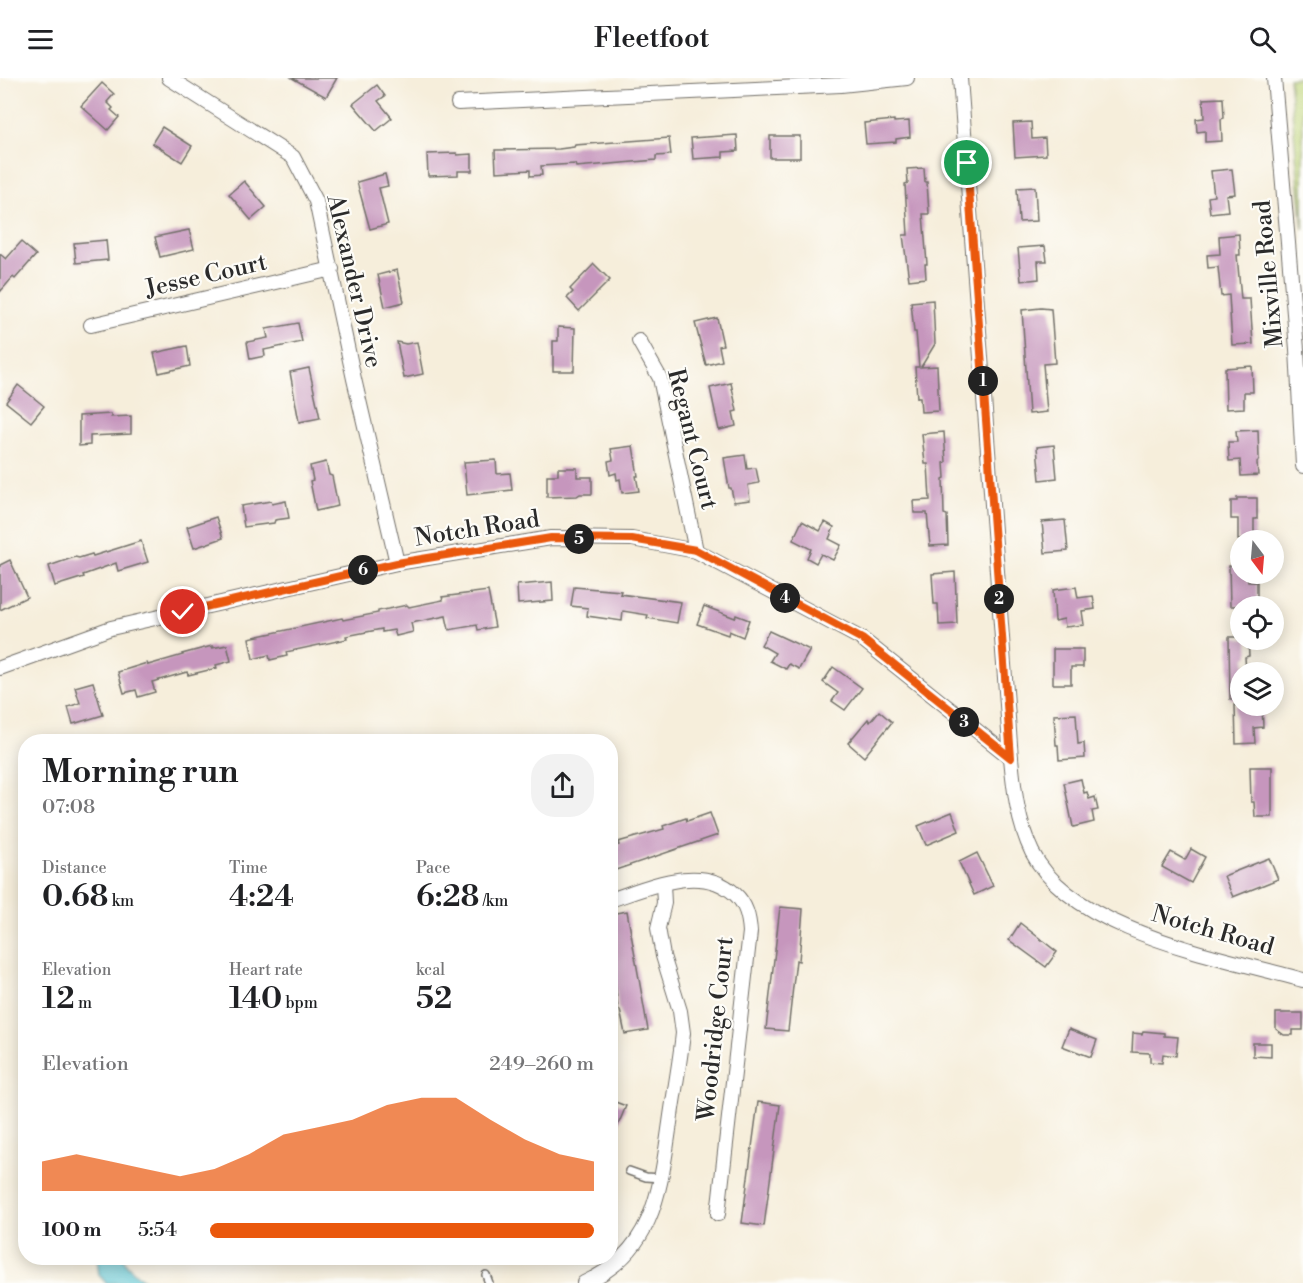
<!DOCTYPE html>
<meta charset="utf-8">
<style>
body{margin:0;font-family:"Libre Bodoni",serif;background:#f2f2f2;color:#202124;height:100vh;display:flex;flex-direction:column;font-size:22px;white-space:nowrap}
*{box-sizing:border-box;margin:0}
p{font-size:20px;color:#757577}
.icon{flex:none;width:33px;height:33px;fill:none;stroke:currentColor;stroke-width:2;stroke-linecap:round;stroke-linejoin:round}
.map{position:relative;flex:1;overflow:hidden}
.side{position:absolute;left:18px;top:656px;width:600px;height:531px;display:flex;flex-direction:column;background:#fff;border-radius:24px;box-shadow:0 3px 15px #0003}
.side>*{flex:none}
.needle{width:39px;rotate:164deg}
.controls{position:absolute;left:1230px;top:452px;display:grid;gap:12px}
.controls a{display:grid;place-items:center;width:54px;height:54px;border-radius:50%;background:#fff;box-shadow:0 3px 15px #0003;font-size:30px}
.pin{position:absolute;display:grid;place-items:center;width:51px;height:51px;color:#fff;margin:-26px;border:3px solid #fff;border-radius:50%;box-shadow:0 2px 6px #0007}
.km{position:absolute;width:30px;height:30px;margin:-15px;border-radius:50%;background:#222;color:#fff;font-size:16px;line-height:30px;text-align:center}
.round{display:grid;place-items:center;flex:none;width:63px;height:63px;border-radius:24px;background:#f2f2f2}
.summary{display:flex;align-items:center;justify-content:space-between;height:102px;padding:0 24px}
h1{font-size:33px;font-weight:600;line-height:45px}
.figures{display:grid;grid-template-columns:repeat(3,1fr);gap:9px;height:102px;padding:6px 24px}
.figures div{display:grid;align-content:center}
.figures b{font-size:30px;font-weight:600}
.figures small{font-size:16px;font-weight:400}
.figures p{font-size:16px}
.chart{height:168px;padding:12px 24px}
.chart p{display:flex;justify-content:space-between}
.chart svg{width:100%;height:108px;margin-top:6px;fill:#ea580c;opacity:.7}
ul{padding:0 24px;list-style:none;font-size:20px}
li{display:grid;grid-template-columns:96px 72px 1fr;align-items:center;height:45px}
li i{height:15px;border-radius:8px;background:#ea580c}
header{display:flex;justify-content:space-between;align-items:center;height:78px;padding:0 24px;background:#fff;font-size:27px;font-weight:600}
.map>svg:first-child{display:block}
</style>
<header><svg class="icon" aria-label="menu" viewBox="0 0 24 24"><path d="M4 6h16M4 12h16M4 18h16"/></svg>Fleetfoot<svg class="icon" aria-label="search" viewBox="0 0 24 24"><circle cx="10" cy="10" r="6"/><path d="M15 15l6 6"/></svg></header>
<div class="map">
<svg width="1303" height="1205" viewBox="0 0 1303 1205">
<rect width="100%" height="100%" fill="#fdfcf7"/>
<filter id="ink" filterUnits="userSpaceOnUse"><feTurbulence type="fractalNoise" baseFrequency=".0167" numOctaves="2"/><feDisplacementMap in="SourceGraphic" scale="12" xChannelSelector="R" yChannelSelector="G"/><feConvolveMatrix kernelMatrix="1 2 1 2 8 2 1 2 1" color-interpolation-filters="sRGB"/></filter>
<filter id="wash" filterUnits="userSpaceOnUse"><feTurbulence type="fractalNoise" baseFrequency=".008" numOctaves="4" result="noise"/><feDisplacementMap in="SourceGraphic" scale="24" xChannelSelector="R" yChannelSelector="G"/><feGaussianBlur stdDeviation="1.35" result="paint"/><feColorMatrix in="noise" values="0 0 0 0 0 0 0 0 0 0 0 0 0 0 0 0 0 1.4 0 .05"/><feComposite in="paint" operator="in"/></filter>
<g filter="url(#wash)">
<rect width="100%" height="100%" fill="#f6eedb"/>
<path fill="#bdd478" stroke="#748052" stroke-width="1.5" d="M1289 0H1303V151Z"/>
<path fill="#5ac5d3" stroke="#42787f" stroke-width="1.5" d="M97 1179H123L127 1187 146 1205H106L99 1197Z"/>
<g id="blocks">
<g fill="#c696bd">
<path d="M292 0H337L326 19Z"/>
<path d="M102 5 114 16 107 24 113 30 111 32 119 39 108 52 81 28Z"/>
<path d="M377 7 385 18 378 23 392 40 376 53 353 26Z"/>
<path d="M1223 20 1224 40 1221 41 1222 63 1205 64V53L1197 54 1196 41 1204 40 1203 21Z"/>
<path d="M894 42V44L909 43 910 59 896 61V64L866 66 864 45Z"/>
<path d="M1031 44 1032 61 1045 60 1046 77 1015 79 1013 45Z"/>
<path d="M162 49 192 68 182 84 152 65Z"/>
<path d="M737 57 738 73 723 74V79L693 81 691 60Z"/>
<rect x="770" y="58" width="30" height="22"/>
<path d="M669 60 671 77 656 78V82L576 89 575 86 541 88 542 97 530 98V92L496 94 495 72 559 71 574 69 575 67Z"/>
<path d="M457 75V77L472 76V93H458V97L428 98 427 76Z"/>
<path d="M924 90 925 104H927L929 136H923L927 186H925L926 200 909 202 903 157H908L905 106 908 105 907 91Z"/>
<path d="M1232 91 1235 116 1226 117 1228 133 1210 135 1208 119 1214 118 1211 93Z"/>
<path d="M385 96 388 108 379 110 388 146 370 151 357 104Z"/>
<path d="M244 103 266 129 251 142 229 116Z"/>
<path d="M1035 109 1037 143 1019 144 1017 110Z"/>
<path d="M189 152 194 171 160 179 155 159Z"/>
<path d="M1239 156 1240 177H1237L1241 221H1250L1253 266 1232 267 1229 217 1221 218 1218 189 1208 190 1207 177 1220 176 1219 158Z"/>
<path d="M106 162 108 182 76 185 74 165Z"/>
<path d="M21 164 36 177 15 201 13 199 0 214V176L6 181Z"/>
<path d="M1045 168 1047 183H1038L1039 201 1021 203 1018 170Z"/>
<path d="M594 186 610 202 579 233 567 220 573 214 570 211Z"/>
<path d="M397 192 404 224 385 229 378 197Z"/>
<path d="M933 222 935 266 921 289 937 288 939 333 921 334 920 320H917L915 289H919L916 254H914L911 224Z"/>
<path d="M1041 230 1051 231 1055 285 1043 286 1047 334 1029 336 1022 232Z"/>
<path d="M717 240 723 267 719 268 722 283 706 287 695 245Z"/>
<path d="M298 245 302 264 264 272 265 278 250 281 247 264 268 260 266 251Z"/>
<path d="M558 249 575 250 574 293H553V263H558Z"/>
<path d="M397 264 406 266 417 264 423 296 404 300Z"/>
<path d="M187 268 190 288 159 295 154 275Z"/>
<path d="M1252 288 1253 314H1244V330L1226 331 1225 290Z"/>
<path d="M309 290 320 340 299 344 290 294Z"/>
<path d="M731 305 737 333 733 334 736 348 719 352 710 310Z"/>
<path d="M18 307 44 328 31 344 6 324Z"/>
<path d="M111 336V339L131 338V356L90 358V367L79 368V338Z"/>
<path d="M1258 352 1259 381 1257 385 1258 397 1241 398 1240 382 1229 383 1228 364H1237L1236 353Z"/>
<path d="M944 354 946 384 944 385 945 400 943 401 944 436 947 437 948 467 930 468 927 435H914L913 423 930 422 928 386H925L922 356Z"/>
<path d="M1054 367 1057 400 1040 402 1037 369Z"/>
<path d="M633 368 638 398H636L639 413 622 415 620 401 617 402 616 395 610 397 608 383 613 382 611 371Z"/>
<path d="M745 377 747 391 756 390 759 405 748 407 750 422 734 424 731 410H729L724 380Z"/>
<path d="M496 382 497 396 510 395 512 412 467 417 464 384Z"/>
<path d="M326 384 329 397 332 398 338 428 316 433 310 403 313 402 310 388Z"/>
<path d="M558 390H577V399H592V416H580L577 418 547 419V397H558Z"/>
<path d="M1237 420H1257V441H1254V462H1238V441H1231V423H1237Z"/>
<path d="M271 423 272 426 286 423 289 440 275 442 274 445 244 449 241 428Z"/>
<path d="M216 439 223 460 194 470 187 449Z"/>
<path d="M1065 442 1068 473 1045 475 1042 444Z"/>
<path d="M802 443 820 453 825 444 834 449 829 461 841 467 833 482 821 476 816 485 807 480 811 471 793 462Z"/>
<path d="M141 463 148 484 118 493 116 485 83 497 84 499 55 508 49 488 75 479 79 480 92 476 93 478Z"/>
<path d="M10 482 27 519 0 532V487Z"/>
<path d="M1229 488H1240V495H1247L1248 504H1257V528H1230Z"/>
<path d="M955 494 957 546 939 547 938 526H934L932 496Z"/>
<path d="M552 504 553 523 518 526 517 507Z"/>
<path d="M574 509 621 513 620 516 681 524 677 545 647 540 648 537 623 533 622 543 587 538 588 530 571 528Z"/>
<path d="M1076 509 1078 520 1093 518 1095 531 1082 533 1084 547 1065 549 1064 541 1055 543 1053 512Z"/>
<path d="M488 513 495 549 478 552 477 547 449 552 446 538 411 545 413 554 396 558 394 552 382 554V551L346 558 347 561 286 574 287 578 270 582 269 577 253 581 249 560 342 540 343 542 378 535V533L407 527 409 529 443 522 442 519Z"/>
<path d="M704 528 735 540 736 537 749 542 743 559 729 553 728 557 697 546Z"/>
<path d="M769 553 810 572 799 591 789 586 786 591 770 583 775 575 761 567Z"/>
<path d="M1229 559H1240V561H1248L1249 578 1245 579 1246 594H1240V621H1230Z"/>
<path d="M227 567 231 583 216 587 217 590 188 597 187 594 152 604 155 614 138 619 136 612 124 615 118 594 147 585 148 587 183 577 182 576 212 568V570Z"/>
<path d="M1053 571H1083V589H1071V606H1053Z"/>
<path d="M833 589 862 610 845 632 832 623 838 615 823 604Z"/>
<path d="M93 604 103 637 73 646 68 629 80 625 75 609Z"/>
<path d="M1235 627H1262L1263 649 1254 650 1255 665 1236 666Z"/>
<path d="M879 633 892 644 864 679 848 665 868 641 870 644Z"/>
<path d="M1076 636 1078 666 1084 665 1085 680 1059 682 1058 667H1056L1054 637Z"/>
<path d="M1250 689H1272V739H1255L1254 724H1251Z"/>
<path d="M1081 701 1084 715 1087 714 1089 721 1095 719 1098 732 1092 733 1094 744 1073 749 1064 705Z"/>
<path d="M952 734 959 753 926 767 918 748Z"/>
<path d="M710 735 718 757 610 794V770L619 767 618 764 664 751 663 748 686 740 687 743Z"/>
<path d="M1191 771 1205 779 1191 805 1162 789 1171 774 1185 782Z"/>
<path d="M977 775 993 808 974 817 959 784Z"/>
<path d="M1269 780 1278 801 1233 819 1224 798Z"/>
<path d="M780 829 803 831 799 883 796 882 788 953 766 951Z"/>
<path d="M627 833 648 952 625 956 620 932 618 931 613 885H610V836Z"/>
<path d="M1020 845 1057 874 1046 889 1009 862Z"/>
<path d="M1276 935H1303V952H1293V957H1284L1276 951Z"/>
<path d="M1069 951 1097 962 1091 979 1062 968Z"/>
<path d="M1143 953 1164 955V958L1178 959 1176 978 1163 976 1162 985 1150 984V975L1132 974 1133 955 1142 956Z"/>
<path d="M1253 965H1271V979L1253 978Z"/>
<path d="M610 1022 626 1028 611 1064H610Z"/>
<path d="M758 1024 780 1027 764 1148 742 1145Z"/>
</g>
</g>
</g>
<g filter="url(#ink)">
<use href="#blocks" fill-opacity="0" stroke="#726f69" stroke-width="1.5"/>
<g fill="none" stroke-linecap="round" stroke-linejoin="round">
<g stroke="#726f69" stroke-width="10">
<g id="service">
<path d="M629 1093 646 1099 662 1100"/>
<path d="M486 1197 489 1205"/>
</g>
</g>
<g stroke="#726f69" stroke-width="16">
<g id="minor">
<path d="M169 0 293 79 316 123 354 301 397 485"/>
<path d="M960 0 1011 680"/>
<path d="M1274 0 1297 271 1303 388"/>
<path d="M458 25 841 7 907 0"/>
<path d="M91 247 332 191"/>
<path d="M639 263 660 300 696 473"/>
<path d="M0 590 111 550 397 485 551 460 632 461 696 473 862 561 1011 680C1014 712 1018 745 1032 774 1073 855 1223 879 1303 902"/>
<path d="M610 822C647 810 701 784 735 816 746 826 749 839 750 854L718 1136"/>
<path d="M584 1205C654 1174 660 1113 670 1045 674 1015 680 985 683 955L680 933 663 878 658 850 664 825 663 806"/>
</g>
</g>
<use href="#service" stroke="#fff" stroke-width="7"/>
<use href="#minor" stroke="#fff" stroke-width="14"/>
</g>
</g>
<g fill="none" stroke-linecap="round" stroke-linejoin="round" filter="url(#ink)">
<g stroke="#fff" stroke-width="12">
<path id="route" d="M183 534 397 485 551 460 632 461 696 472 862 561 1011 680 967 85"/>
</g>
<use href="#route" stroke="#ea580c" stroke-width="8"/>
</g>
<g text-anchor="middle" stroke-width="4.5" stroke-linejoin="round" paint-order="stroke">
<g font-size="24" fill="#2b2b2b" stroke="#fdfcf7">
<text transform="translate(1268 196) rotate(-95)" y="8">Mixville Road</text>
<text transform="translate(206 197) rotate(-13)" y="8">Jesse Court</text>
<text transform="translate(355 203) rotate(77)" y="8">Alexander Drive</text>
<text transform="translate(693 361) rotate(76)" y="8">Regant Court</text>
<text transform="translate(477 450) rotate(-9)" y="8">Notch Road</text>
<text transform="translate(1213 852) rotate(16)" y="8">Notch Road</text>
<text transform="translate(715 951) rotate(-84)" y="8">Woodridge Court</text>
</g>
</g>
</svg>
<div class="controls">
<a><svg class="needle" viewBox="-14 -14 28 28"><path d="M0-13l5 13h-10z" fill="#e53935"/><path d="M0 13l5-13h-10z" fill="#757577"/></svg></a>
<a><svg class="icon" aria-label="locate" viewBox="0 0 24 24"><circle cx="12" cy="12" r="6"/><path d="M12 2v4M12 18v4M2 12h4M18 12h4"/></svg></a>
<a><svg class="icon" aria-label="layers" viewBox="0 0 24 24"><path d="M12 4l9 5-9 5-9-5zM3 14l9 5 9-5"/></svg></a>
</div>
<div class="pin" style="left:967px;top:85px;background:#1e9e55"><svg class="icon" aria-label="arrive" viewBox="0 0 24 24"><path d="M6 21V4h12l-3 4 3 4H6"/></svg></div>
<div class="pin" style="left:183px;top:534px;background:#d93025"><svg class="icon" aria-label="check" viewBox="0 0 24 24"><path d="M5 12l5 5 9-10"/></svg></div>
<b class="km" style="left:983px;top:303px">1</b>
<b class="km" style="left:999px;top:521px">2</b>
<b class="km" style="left:964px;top:644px">3</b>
<b class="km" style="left:785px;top:520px">4</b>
<b class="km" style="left:579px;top:461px">5</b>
<b class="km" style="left:363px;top:492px">6</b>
<section class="side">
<div class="summary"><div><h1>Morning run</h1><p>07:08</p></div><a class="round"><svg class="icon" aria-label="share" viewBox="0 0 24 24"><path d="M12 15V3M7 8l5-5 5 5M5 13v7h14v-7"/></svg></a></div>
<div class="figures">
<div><p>Distance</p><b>0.68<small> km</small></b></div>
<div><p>Time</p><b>4:24</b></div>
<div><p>Pace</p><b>6:28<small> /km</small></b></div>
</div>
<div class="figures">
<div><p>Elevation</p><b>12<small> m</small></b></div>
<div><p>Heart rate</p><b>140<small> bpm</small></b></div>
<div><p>kcal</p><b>52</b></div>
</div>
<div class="chart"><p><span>Elevation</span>249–260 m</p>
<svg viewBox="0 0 160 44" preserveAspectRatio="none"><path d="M0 44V32L10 29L20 32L30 35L40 38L50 35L60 29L70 21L80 18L90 15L100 9L110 6L120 6L130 15L140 23L150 29L160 32V44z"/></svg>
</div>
<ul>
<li><b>100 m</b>5:54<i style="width:100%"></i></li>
</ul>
</section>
</div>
